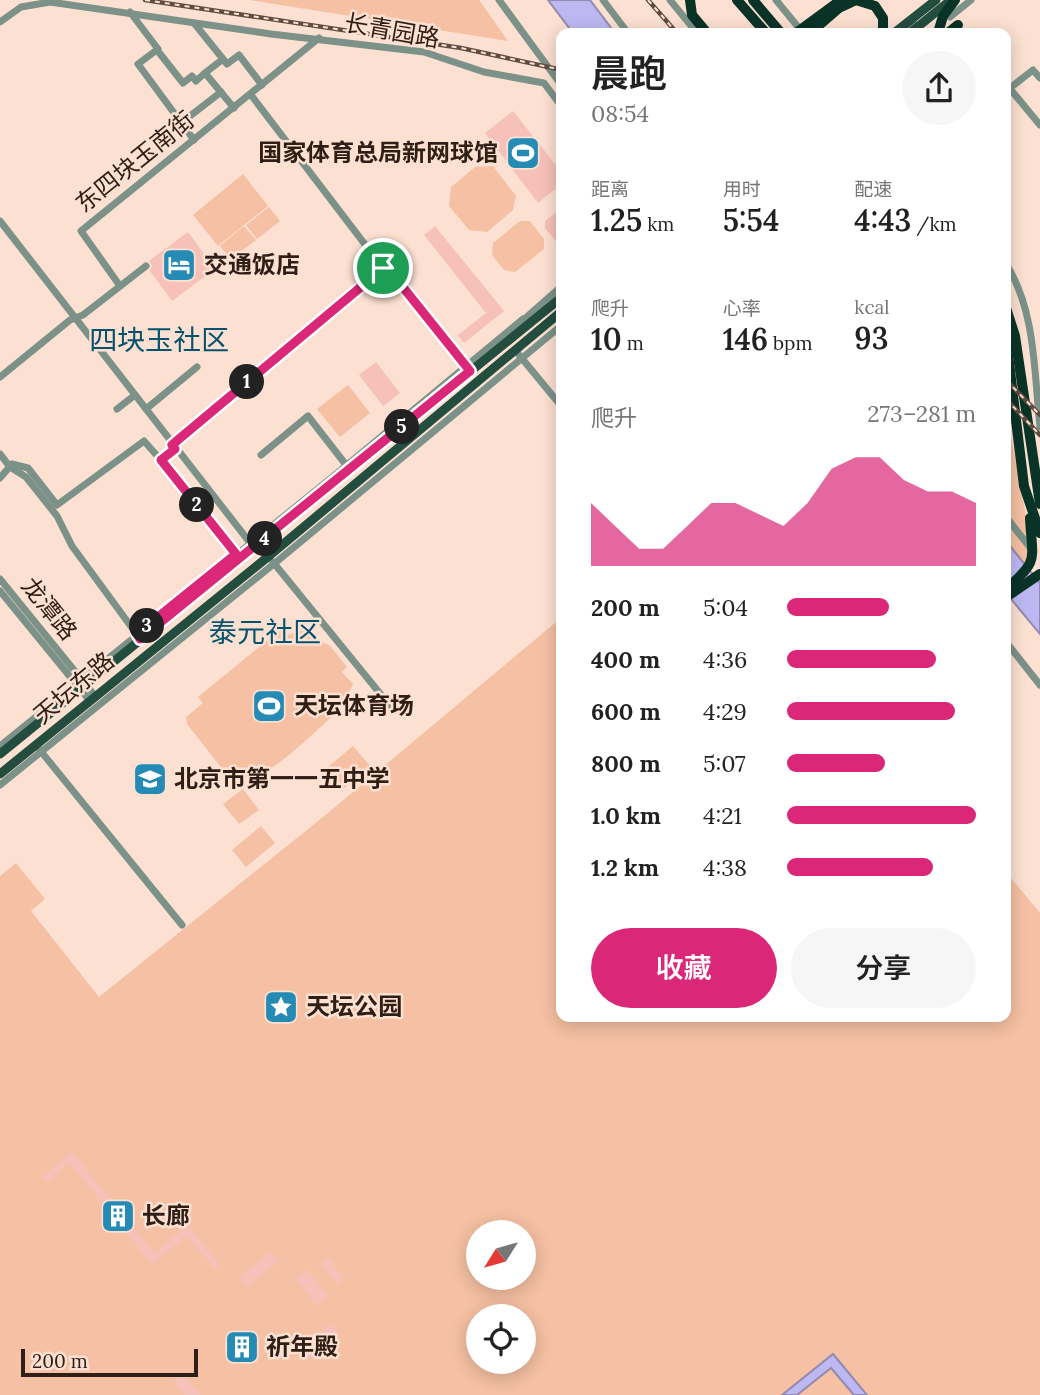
<!DOCTYPE html>
<html lang="zh">
<meta charset="utf-8">
<style>
body{margin:0;font-family:Lora,"Noto Sans SC",serif;background:#f6f6f6;color:#222;height:100vh;display:flex;flex-direction:column;font-size:26px;white-space:nowrap}
*{box-sizing:border-box;margin:0}
p{font-size:23px;color:#767676}
.icon{flex:none;width:38px;height:38px;fill:none;stroke:currentColor;stroke-width:2;stroke-linecap:round;stroke-linejoin:round}
.map{position:relative;flex:1;overflow:hidden}
.sheet{position:absolute;left:556px;top:28px;width:455px;height:994px;display:flex;flex-direction:column;background:#fff;border-radius:14px;box-shadow:0 4px 18px #0003}
.sheet>*{flex:none}
.needle{width:46px;rotate:233deg}
.tools{position:absolute;left:466px;top:1220px;display:grid;gap:14px}
.tools a{display:grid;place-items:center;width:70px;height:70px;border-radius:50%;background:#fff;box-shadow:0 4px 18px #0003;font-size:35px}
.scale{position:absolute;left:21px;bottom:18px;width:177px;box-sizing:border-box;padding-left:7px;border:4px solid #2f1e15;border-top:0;font-size:19px;line-height:24px;white-space:nowrap;color:#2f1e15;-webkit-text-stroke:5px #fce0d1;paint-order:stroke}
.pin{position:absolute;display:grid;place-items:center;width:60px;height:60px;color:#fff;margin:-30px;border:4px solid #fff;border-radius:50%;box-shadow:0 2px 7px #0007}
.km{position:absolute;width:35px;height:35px;margin:-18px;border-radius:50%;background:#222;color:#fff;font-size:19px;line-height:35px;text-align:center}
.round{display:grid;place-items:center;flex:none;width:74px;height:74px;border-radius:37px;background:#f6f6f6}
.summary{display:flex;align-items:center;justify-content:space-between;height:119px;padding:0 35px}
h1{font-size:38px;font-weight:600;line-height:52px}
.stats{display:grid;grid-template-columns:repeat(3,1fr);gap:10px;height:119px;padding:7px 35px}
.stats div{display:grid;align-content:center}
.stats b{font-size:30px;font-weight:600}
.stats small{font-size:19px;font-weight:400}
.stats p{font-size:19px}
.chart{height:196px;padding:14px 35px}
.chart p{display:flex;justify-content:space-between}
.chart svg{width:100%;height:126px;margin-top:7px;fill:#db2777;opacity:.7}
.button{display:flex;gap:14px;margin-top:auto;padding:14px 35px}
.button a{flex:1;height:80px;border-radius:42px;background:#db2777;color:#fff;font-size:28px;font-weight:600;line-height:80px;text-align:center}
.button a+a{background:#f6f6f6;color:#222}
ul{padding:0 35px;list-style:none;font-size:23px}
li{display:grid;grid-template-columns:112px 84px 1fr;align-items:center;height:52px}
li i{height:18px;border-radius:9px;background:#db2777}
.map>svg:first-child{display:block}
</style>
<div class="map">
<svg width="1040" height="1395" viewBox="0 0 1040 1395">
<rect width="100%" height="100%" fill="#fce0d1"/>
<g fill="#f5c0a3" fill-rule="evenodd">
<path d="M249 0H479L508 41Z"/>
<path d="M493 166 516 196 513 210 487 232 469 230 449 206 451 187 475 167Z"/>
<path d="M243 174 268 206 218 246 193 215Z"/>
<path d="M269 207 280 221 257 239 246 225Z"/>
<path d="M520 221H530L544 239V249L515 272 504 270 492 255 493 243Z"/>
<path d="M244 226 256 240 231 259 220 246Z"/>
<path d="M348 385 370 413 340 437 317 409Z"/>
<path d="M1006 410 1031 543 1026 566 1006 541Z"/>
<path d="M562 617V1017H1006V872L1040 913V1395H0V876L16 863 45 899 31 911 99 997 328 813ZM478 1232H523V1278H478ZM478 1316H523V1362H478Z"/>
<path d="M280 630 286 636 300 630 330 646 347 667 342 672 353 684 350 691 336 702 341 709C317 729 292 756 265 772 253 779 236 779 224 771L187 724 186 717 203 703 198 697Z"/>
<path d="M353 746 371 767 344 788 328 767Z"/>
<path d="M243 789 259 810 239 824 223 804Z"/>
<path d="M261 826 275 843 246 867 232 850Z"/>
</g>
<g fill="#beb8f2" stroke="#938ab0" stroke-width="2">
<path d="M548 0H590L615 33H573Z"/>
<path d="M1006 541 1040 583V634L1006 593Z"/>
<path d="M833 1354 867 1395H854L831 1368 797 1395H782Z"/>
</g>
<g fill="#f6c1b8">
<path d="M513 111 562 173V184L538 203 485 133Z"/>
<path d="M562 208V249L545 228V221Z"/>
<path d="M435 226 504 311 464 343 458 335 486 313 424 235Z"/>
<path d="M188 232 215 269 172 301 150 271 152 266 149 261Z"/>
<path d="M376 362 400 393 383 406 359 375Z"/>
<path d="M72 1152 154 1253 188 1225 220 1265 215 1269 187 1236 152 1264 69 1163 46 1183 42 1177Z"/>
<path d="M271 1252 279 1262 247 1287 239 1277Z"/>
<path d="M328 1258 344 1278 337 1284 320 1264Z"/>
<path d="M307 1269 329 1296 317 1306 295 1279Z"/>
<path d="M331 1324 339 1335 307 1360 298 1350Z"/>
<circle cx="242" cy="1347" r="13"/>
<path d="M183 1373 201 1395H184L173 1381Z"/>
</g>
<g fill="none" stroke-linecap="round" stroke-linejoin="round">
<g stroke="#7c9289" stroke-width="7">
<path d="M499 0 562 86"/>
<path d="M603 0 628 33"/>
<path d="M670 0 697 33"/>
<path d="M776 0 803 33"/>
<path d="M945 11 950 17 971 0"/>
<path d="M130 12 158 49 138 64 194 140"/>
<path d="M0 22 21 7 50 2 271 34 424 52 484 72 544 83 562 107"/>
<path d="M194 23 227 64 239 55 262 85"/>
<path d="M903 33 914 24"/>
<path d="M157 50 183 83 192 76 196 81 205 73 234 108"/>
<path d="M205 73 223 59"/>
<path d="M1006 84 1040 125"/>
<path d="M1010 88 1033 70 1040 78"/>
<path d="M251 95 383 268"/>
<path d="M181 123 221 92"/>
<path d="M0 221 251 544"/>
<path d="M1006 264C1036 311 1034 373 1040 427"/>
<path d="M120 286 81 231 319 38"/>
<path d="M520 323 562 286"/>
<path d="M518 349 515 350 562 407"/>
<path d="M0 377 70 320 83 315 146 266"/>
<path d="M117 409 135 395"/>
<path d="M146 409 197 367"/>
<path d="M172 445 386 266 469 370"/>
<path d="M0 454 10 467 26 477 57 516 72 546 138 636"/>
<path d="M261 455 308 416 350 470"/>
<path d="M161 460 239 558"/>
<path d="M0 478 12 464 28 468 57 505 144 441 161 460 175 449"/>
<path d="M1006 517 1032 550"/>
<path d="M273 562 391 707"/>
<path d="M0 579 95 696"/>
<path d="M0 591 90 701"/>
<path d="M1006 642 1040 685"/>
<path d="M0 746 335 475 523 319"/>
<path d="M39 749 182 925"/>
<path d="M0 785 275 563 562 325"/>
</g>
<g stroke="#234d3f" stroke-width="9">
<path d="M894 33 936 0"/>
<path d="M0 754 562 297"/>
<path d="M0 774 269 556 562 311"/>
</g>
<g stroke="#0a3327" stroke-width="10">
<path d="M690 0 692 15 707 33"/>
<path d="M737 0 766 33"/>
<path d="M753 0 781 33"/>
<path d="M810 33 839 8 856 0 875 6 883 18V33"/>
<path d="M948 33 958 25"/>
<path d="M1006 308 1015 336 1040 504"/>
<path d="M1006 338 1024 486 1040 533"/>
<path d="M1006 589C1040 560 1032 560 1030 518"/>
<path d="M1006 597 1040 574"/>
</g>
<g stroke="#5f4c41" stroke-width="4.5">
<g id="rail">
<path d="M145 0 461 48 562 70"/>
<path d="M648 0 677 33"/>
<path d="M1006 380 1040 415"/>
<path d="M1006 399 1040 435"/>
</g>
</g>
<use href="#rail" stroke="#fce0d1" stroke-width="2" stroke-dasharray="5" stroke-linecap="butt"/>
<path stroke="#234d3f" stroke-width="9" d="M910 33 951 0"/>
<g stroke="#0a3327" stroke-width="10">
<path d="M796 33 841 0"/>
<path d="M938 33 943 16 955 0"/>
</g>
</g>
<g fill="none" stroke-linecap="round" stroke-linejoin="round">
<g stroke="#fff" stroke-width="14">
<path id="route" d="M386 266 470 371 140 639 137 634 236 554 161 460 175 449 172 445 179 439Z"/>
</g>
<use href="#route" stroke="#db2777" stroke-width="9"/>
</g>
<defs>
<g id="stadium-square" transform="scale(1.75)"><rect x="-9" y="-9" width="18" height="18" rx="4" fill="#258bb4" stroke="#fce0d1"/><path d="M0-5a6.5 5 0 1 0 0 10a6.5 5 0 1 0 0-10ZM-3.5-1.8h7v3.6h-7Z" fill="#fff"/></g>
<g id="hotel-square" transform="scale(1.75)"><rect x="-9" y="-9" width="18" height="18" rx="4" fill="#258bb4" stroke="#fce0d1"/><path d="M-6-4.5h1.5V1H6V5H4.5V3h-9V5H-6ZM-4 0a1.8 1.8 0 1 1 3.6 0ZM.5 0V-2.5h3Q6-2.5 6 0Z" fill="#fff"/></g>
<g id="school-square" transform="scale(1.75)"><rect x="-9" y="-9" width="18" height="18" rx="4" fill="#258bb4" stroke="#fce0d1"/><path d="M0-5L7-2L0 1L-7-2ZM-4 1L0 2.5L4 1V4Q0 6-4 4Z" fill="#fff"/></g>
<g id="sight-square" transform="scale(1.75)"><rect x="-9" y="-9" width="18" height="18" rx="4" fill="#258bb4" stroke="#fce0d1"/><path d="M0-6L1.8-2.2L6-1.7L2.9 1.2L3.7 5.4L0 3.3L-3.7 5.4L-2.9 1.2L-6-1.7L-1.8-2.2Z" fill="#fff"/></g>
<g id="building-square" transform="scale(1.75)"><rect x="-9" y="-9" width="18" height="18" rx="4" fill="#258bb4" stroke="#fce0d1"/><path d="M-4-6H4V6H1V3H-1V6H-4ZM-2.5-4.3h1.7v1.8h-1.7ZM.8-4.3h1.7v1.8H.8ZM-2.5-1h1.7V.8h-1.7ZM.8-1h1.7V.8H.8Z" fill="#fff"/></g>
</defs>
<g fill-rule="evenodd">
<use href="#stadium-square" x="523" y="153"/>
<use href="#hotel-square" x="179" y="265"/>
<use href="#stadium-square" x="269" y="706"/>
<use href="#school-square" x="150" y="779"/>
<use href="#sight-square" x="281" y="1007"/>
<use href="#building-square" x="118" y="1216"/>
<use href="#building-square" x="242" y="1347"/>
</g>
<g text-anchor="middle" stroke-width="5" stroke-linejoin="round" paint-order="stroke">
<g font-size="24" fill="#2f1e15" stroke="#fce0d1">
<text transform="translate(392 31) rotate(10)" y="8">长青园路</text>
<text transform="translate(135 162) rotate(-39)" y="8">东四块玉南街</text>
<text transform="translate(49 609) rotate(51)" y="8">龙潭路</text>
<text transform="translate(74 688) rotate(-40)" y="8">天坛东路</text>
</g>
<g font-size="24" font-weight="bold" fill="#2f1e15" stroke="#fce0d1" text-anchor="start">
<text x="498" y="161" text-anchor="end">国家体育总局新网球馆</text>
<text x="204" y="273">交通饭店</text>
<text x="294" y="714">天坛体育场</text>
<text x="174" y="787">北京市第一一五中学</text>
<text x="306" y="1015">天坛公园</text>
<text x="142" y="1224">长廊</text>
<text x="266" y="1355">祈年殿</text>
</g>
<g font-size="28" fill="#04526d" stroke="#fce0d1">
<text x="159" y="350">四块玉社区</text>
<text x="265" y="642">泰元社区</text>
</g>
</g>
</svg>
<div class="tools">
<a><svg class="needle" viewBox="-14 -14 28 28"><path d="M0-13l5 13h-10z" fill="#e53935"/><path d="M0 13l5-13h-10z" fill="#767676"/></svg></a>
<a><svg class="icon" aria-label="locate" viewBox="0 0 24 24"><circle cx="12" cy="12" r="6"/><path d="M12 2v4M12 18v4M2 12h4M18 12h4"/></svg></a>
</div>
<div class="scale">200 m</div>
<div class="pin" style="left:383px;top:268px;background:#1e9e55"><svg class="icon" aria-label="arrive" viewBox="0 0 24 24"><path d="M6 21V4h12l-3 4 3 4H6"/></svg></div>
<b class="km" style="left:247px;top:382px">1</b>
<b class="km" style="left:197px;top:505px">2</b>
<b class="km" style="left:147px;top:626px">3</b>
<b class="km" style="left:265px;top:539px">4</b>
<b class="km" style="left:402px;top:427px">5</b>
<section class="sheet">
<div class="summary"><div><h1>晨跑</h1><p>08:54</p></div><a class="round"><svg class="icon" aria-label="share" viewBox="0 0 24 24"><path d="M12 15V3M7 8l5-5 5 5M5 13v7h14v-7"/></svg></a></div>
<div class="stats">
<div><p>距离</p><b>1.25<small> km</small></b></div>
<div><p>用时</p><b>5:54</b></div>
<div><p>配速</p><b>4:43<small> /km</small></b></div>
</div>
<div class="stats">
<div><p>爬升</p><b>10<small> m</small></b></div>
<div><p>心率</p><b>146<small> bpm</small></b></div>
<div><p>kcal</p><b>93</b></div>
</div>
<div class="chart"><p><span>爬升</span>273–281 m</p>
<svg viewBox="0 0 160 44" preserveAspectRatio="none"><path d="M0 44V22L10 30L20 38L30 38L40 30L50 22L60 22L70 26L80 30L90 22L100 10L110 6L120 6L130 14L140 18L150 18L160 22V44z"/></svg>
</div>
<ul>
<li><b>200 m</b>5:04<i style="width:54%"></i></li>
<li><b>400 m</b>4:36<i style="width:79%"></i></li>
<li><b>600 m</b>4:29<i style="width:89%"></i></li>
<li><b>800 m</b>5:07<i style="width:52%"></i></li>
<li><b>1.0 km</b>4:21<i style="width:100%"></i></li>
<li><b>1.2 km</b>4:38<i style="width:77%"></i></li>
</ul>
<div class="button"><a>收藏</a><a>分享</a></div>
</section>
</div>
